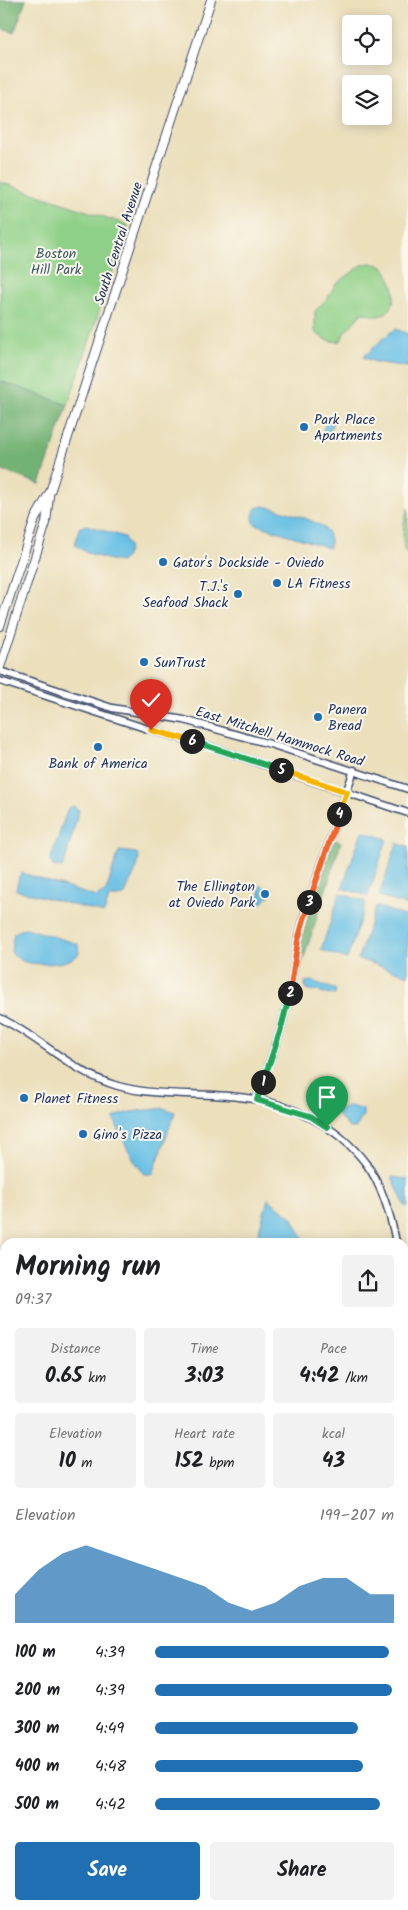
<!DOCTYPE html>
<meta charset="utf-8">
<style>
body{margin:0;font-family:Kalam,sans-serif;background:#f2f2f2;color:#202124;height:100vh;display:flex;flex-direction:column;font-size:19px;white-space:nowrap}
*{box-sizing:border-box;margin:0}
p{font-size:16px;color:#757577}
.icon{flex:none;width:28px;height:28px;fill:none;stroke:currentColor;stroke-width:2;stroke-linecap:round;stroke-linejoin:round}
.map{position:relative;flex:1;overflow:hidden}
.drawer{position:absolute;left:0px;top:1238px;width:409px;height:672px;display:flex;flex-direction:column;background:#fff;border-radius:15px 15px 0 0;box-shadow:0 2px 12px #0003}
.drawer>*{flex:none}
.buttons{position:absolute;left:342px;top:15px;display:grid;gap:10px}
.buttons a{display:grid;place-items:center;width:50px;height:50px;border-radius:5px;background:#fff;box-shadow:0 2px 12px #0003;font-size:25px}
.pin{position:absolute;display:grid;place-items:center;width:42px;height:42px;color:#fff;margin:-51px -21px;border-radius:50% 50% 50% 0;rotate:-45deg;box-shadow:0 0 5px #0007}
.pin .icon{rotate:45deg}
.km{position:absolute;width:25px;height:25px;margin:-12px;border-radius:50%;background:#222;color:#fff;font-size:14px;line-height:25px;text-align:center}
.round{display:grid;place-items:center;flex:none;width:52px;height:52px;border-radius:5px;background:#f2f2f2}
.head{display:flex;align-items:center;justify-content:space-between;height:85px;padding:0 15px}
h1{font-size:28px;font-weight:700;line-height:38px}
.stats{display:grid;grid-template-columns:repeat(3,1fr);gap:8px;height:85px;padding:5px 15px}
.stats div{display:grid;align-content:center;border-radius:5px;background:#f2f2f2;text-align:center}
.stats b{font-size:21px;font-weight:700}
.stats small{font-size:14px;font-weight:400}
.stats p{font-size:14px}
.chart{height:140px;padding:10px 15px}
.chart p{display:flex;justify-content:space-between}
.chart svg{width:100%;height:90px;margin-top:5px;fill:#1f6fb2;opacity:.7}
.primary-button{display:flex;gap:10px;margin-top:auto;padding:10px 15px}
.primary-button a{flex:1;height:58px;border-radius:5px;background:#1f6fb2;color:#fff;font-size:20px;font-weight:700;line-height:58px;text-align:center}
.primary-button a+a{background:#f2f2f2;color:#202124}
ul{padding:0 15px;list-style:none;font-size:16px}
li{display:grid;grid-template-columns:80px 60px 1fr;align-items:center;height:38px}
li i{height:12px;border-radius:6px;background:#1f6fb2}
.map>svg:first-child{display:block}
</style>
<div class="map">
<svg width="408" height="1910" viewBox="0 0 408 1910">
<rect width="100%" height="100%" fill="#fbf7ec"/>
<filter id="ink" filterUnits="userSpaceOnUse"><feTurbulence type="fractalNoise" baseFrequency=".02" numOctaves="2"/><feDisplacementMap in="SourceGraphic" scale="10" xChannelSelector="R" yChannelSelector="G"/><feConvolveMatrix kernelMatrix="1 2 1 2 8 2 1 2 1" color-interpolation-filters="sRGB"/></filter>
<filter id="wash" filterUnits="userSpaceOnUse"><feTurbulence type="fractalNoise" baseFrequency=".0096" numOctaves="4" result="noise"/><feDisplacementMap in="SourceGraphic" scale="20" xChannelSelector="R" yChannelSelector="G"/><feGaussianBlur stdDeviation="1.12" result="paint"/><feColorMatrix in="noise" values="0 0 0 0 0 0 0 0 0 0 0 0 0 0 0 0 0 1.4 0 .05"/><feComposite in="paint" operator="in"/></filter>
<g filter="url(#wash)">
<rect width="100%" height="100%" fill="#ebdfbc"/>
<g fill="#8fd088" stroke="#558073">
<path d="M0 182 128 225 68 405 0 381Z"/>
<path d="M370 263 383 266C391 280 399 292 391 307 388 312 384 315 378 316 373 316 368 313 362 313L344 333 341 341C330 343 324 339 315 332V311L328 298 335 285 362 265Z"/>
<path d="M408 508V554L404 550C402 533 403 524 408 508Z"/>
</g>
<g fill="#73b274" stroke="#477069">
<path d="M0 0H26L14 33 0 28Z"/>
<path d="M0 381 68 405 40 484 0 470Z"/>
<path d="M334 840 341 842 303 961 298 960C305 918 320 879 334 840Z"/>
<path d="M0 1482 5 1483V1870L0 1868Z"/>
</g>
<g fill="#68bfe5" stroke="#4277a2">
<path d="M396 329 408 334V367L375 362 363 357C375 348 383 336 396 329Z"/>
<path d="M328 417 334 419 328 436 322 434Z"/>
<path d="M263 506C274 507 319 521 325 529 330 534 331 542 329 548L255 524C252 519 253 513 256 508Z"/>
<path d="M86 525 124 537 129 547 126 556 121 562C107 560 86 554 75 545L79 528Z"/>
<path d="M73 806 79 810 65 861 62 868 53 866 50 861 68 808Z"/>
<path d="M362 831 387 839 368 896 342 888Z"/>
<path d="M397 843 408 847V906L379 896Z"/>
<path d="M119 851 136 853 139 857 137 868 124 896 109 898 104 913 16 890 19 876 22 873 96 897 106 891Z"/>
<path d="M261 885 265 888H273L269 897 267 896 265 901 259 904 257 900 261 893 259 892Z"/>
<path d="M340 893 366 902 347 959 321 950Z"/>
<path d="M376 906 408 917V975L358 959Z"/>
<path d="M26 928 78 944C78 945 79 951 79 952 75 966 30 966 20 960 17 958 14 954 11 952L14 933Z"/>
<path d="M312 981 336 990 335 995 306 989 305 982Z"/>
<path d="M348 1106 363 1109V1115L356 1128H349L337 1114V1110Z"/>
<path d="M163 1108 175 1112 153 1174H144C131 1157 121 1138 114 1118 127 1110 148 1111 163 1108Z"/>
<path d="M392 1177 408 1179V1207L405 1206Z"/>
<path d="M268 1199 292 1217 305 1242H256Z"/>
<path d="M169 1905H192L200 1910H168Z"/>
</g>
</g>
<g filter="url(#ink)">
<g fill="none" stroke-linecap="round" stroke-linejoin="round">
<g stroke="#3a496c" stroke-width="9">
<g id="minor">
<path d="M0 671 112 708 184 720 270 744 408 789"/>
<path d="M0 681 151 730 208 746 408 813"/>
<path d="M0 1018C41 1038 74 1074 118 1086 157 1097 200 1092 239 1097 288 1102 337 1124 367 1165 382 1186 391 1217 396 1242"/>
<path d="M257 1099 280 1032 290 993 298 940 306 910 354 770"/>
<path d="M0 1374 5 1376"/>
<path d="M404 1553 408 1560"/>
</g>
</g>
<g stroke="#3a496c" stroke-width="10">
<g id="major">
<path d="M0 626 35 519 50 492 211 0"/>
<path d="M0 667 46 523 49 496"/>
</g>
</g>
<use href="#minor" stroke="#fff" stroke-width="6"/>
<use href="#major" stroke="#fff" stroke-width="8"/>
</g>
</g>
<g fill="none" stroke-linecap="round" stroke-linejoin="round" filter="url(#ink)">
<g stroke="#fff" stroke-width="10">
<path id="split-1" d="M263 1082 257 1100 310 1116 327 1127"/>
</g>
<g stroke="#fff" stroke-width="10">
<path id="split-2" d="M263 1082 280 1032 290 993"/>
</g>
<g stroke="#fff" stroke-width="10">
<path id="split-3" d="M290 993 298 940 309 902"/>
</g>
<g stroke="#fff" stroke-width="10">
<path id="split-4" d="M309 902 339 814"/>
</g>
<g stroke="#fff" stroke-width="10">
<path id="split-5" d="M281 770 347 792 339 814"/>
</g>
<g stroke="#fff" stroke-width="10">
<path id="split-6" d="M192 741 281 770"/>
</g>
<g stroke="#fff" stroke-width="10">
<path id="split-7" d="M151 730 192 741"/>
</g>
<use href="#split-1" stroke="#22a559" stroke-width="6"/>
<use href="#split-2" stroke="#22a559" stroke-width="6"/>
<use href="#split-3" stroke="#f0652b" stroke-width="6"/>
<use href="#split-4" stroke="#f0652b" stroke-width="6"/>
<use href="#split-5" stroke="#f5b400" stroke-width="6"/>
<use href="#split-6" stroke="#22a559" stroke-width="6"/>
<use href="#split-7" stroke="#f5b400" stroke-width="6"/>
</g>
<g fill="#1f6fb2" stroke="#fbf7ec" stroke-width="2">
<circle cx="304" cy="427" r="5"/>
<circle cx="163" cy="562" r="5"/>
<circle cx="277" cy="583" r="5"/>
<circle cx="238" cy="594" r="5"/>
<circle cx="144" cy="662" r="5"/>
<circle cx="318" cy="717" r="5"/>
<circle cx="98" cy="747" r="5"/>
<circle cx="265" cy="894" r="5"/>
<circle cx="24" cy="1098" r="5"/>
<circle cx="83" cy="1134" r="5"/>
</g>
<g text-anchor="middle" stroke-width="4" stroke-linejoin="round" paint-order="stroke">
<g font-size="14" fill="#1b2f5e" stroke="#fbf7ec">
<text transform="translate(118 243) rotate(-72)" y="5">South Central Avenue</text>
<text transform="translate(280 736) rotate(17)" y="5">East Mitchell Hammock Road</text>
</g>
<g font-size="14" fill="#385768" stroke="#fbf7ec">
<text x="56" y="258">Boston<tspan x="56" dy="16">Hill Park</tspan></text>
</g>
<g font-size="14" fill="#1b2f5e" stroke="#fbf7ec" text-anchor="start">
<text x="314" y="424">Park Place<tspan x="314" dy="16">Apartments</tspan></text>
<text x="173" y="567">Gator's Dockside - Oviedo</text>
<text x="287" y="588">LA Fitness</text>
<text x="228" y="591" text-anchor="end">T.J.'s<tspan x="228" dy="16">Seafood Shack</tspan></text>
<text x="154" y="667">SunTrust</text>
<text x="328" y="714">Panera<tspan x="328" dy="16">Bread</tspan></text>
<text x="98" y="768" text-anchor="middle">Bank of America</text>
<text x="255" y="891" text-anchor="end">The Ellington<tspan x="255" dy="16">at Oviedo Park</tspan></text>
<text x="34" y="1103">Planet Fitness</text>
<text x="93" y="1139">Gino's Pizza</text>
</g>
</g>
</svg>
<div class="buttons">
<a><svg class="icon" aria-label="locate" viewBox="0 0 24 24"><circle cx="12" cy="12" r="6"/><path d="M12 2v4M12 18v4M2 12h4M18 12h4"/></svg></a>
<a><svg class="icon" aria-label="layers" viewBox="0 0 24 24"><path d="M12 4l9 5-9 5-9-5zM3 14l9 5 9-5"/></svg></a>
</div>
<div class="pin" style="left:327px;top:1127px;background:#1e9e55"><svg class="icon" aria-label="arrive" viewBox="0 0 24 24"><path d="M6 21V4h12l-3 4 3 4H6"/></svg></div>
<div class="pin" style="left:151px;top:730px;background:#d93025"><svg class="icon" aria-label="check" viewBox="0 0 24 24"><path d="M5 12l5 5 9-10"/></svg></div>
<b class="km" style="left:263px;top:1082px">1</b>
<b class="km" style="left:290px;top:993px">2</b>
<b class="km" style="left:309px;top:902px">3</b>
<b class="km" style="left:339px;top:814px">4</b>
<b class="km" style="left:281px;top:770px">5</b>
<b class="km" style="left:192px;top:741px">6</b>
<section class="drawer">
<div class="head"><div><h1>Morning run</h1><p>09:37</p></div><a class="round"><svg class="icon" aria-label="share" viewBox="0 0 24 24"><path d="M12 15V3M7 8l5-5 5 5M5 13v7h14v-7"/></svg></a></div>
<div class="stats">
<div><p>Distance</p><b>0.65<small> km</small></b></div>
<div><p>Time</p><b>3:03</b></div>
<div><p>Pace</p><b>4:42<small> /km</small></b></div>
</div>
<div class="stats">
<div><p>Elevation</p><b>10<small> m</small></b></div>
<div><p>Heart rate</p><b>152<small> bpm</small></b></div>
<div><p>kcal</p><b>43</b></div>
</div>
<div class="chart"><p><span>Elevation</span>199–207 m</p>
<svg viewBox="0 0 160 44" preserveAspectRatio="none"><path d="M0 44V30L10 18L20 10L30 6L40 10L50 14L60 18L70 22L80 26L90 34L100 38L110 34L120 26L130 22L140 22L150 30L160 30V44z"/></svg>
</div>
<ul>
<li><b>100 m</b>4:39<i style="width:98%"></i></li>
<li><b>200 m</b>4:39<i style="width:99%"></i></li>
<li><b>300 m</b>4:49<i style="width:85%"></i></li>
<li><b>400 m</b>4:48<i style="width:87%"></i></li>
<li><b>500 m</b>4:42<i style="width:94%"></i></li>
</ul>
<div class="primary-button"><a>Save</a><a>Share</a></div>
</section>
</div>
